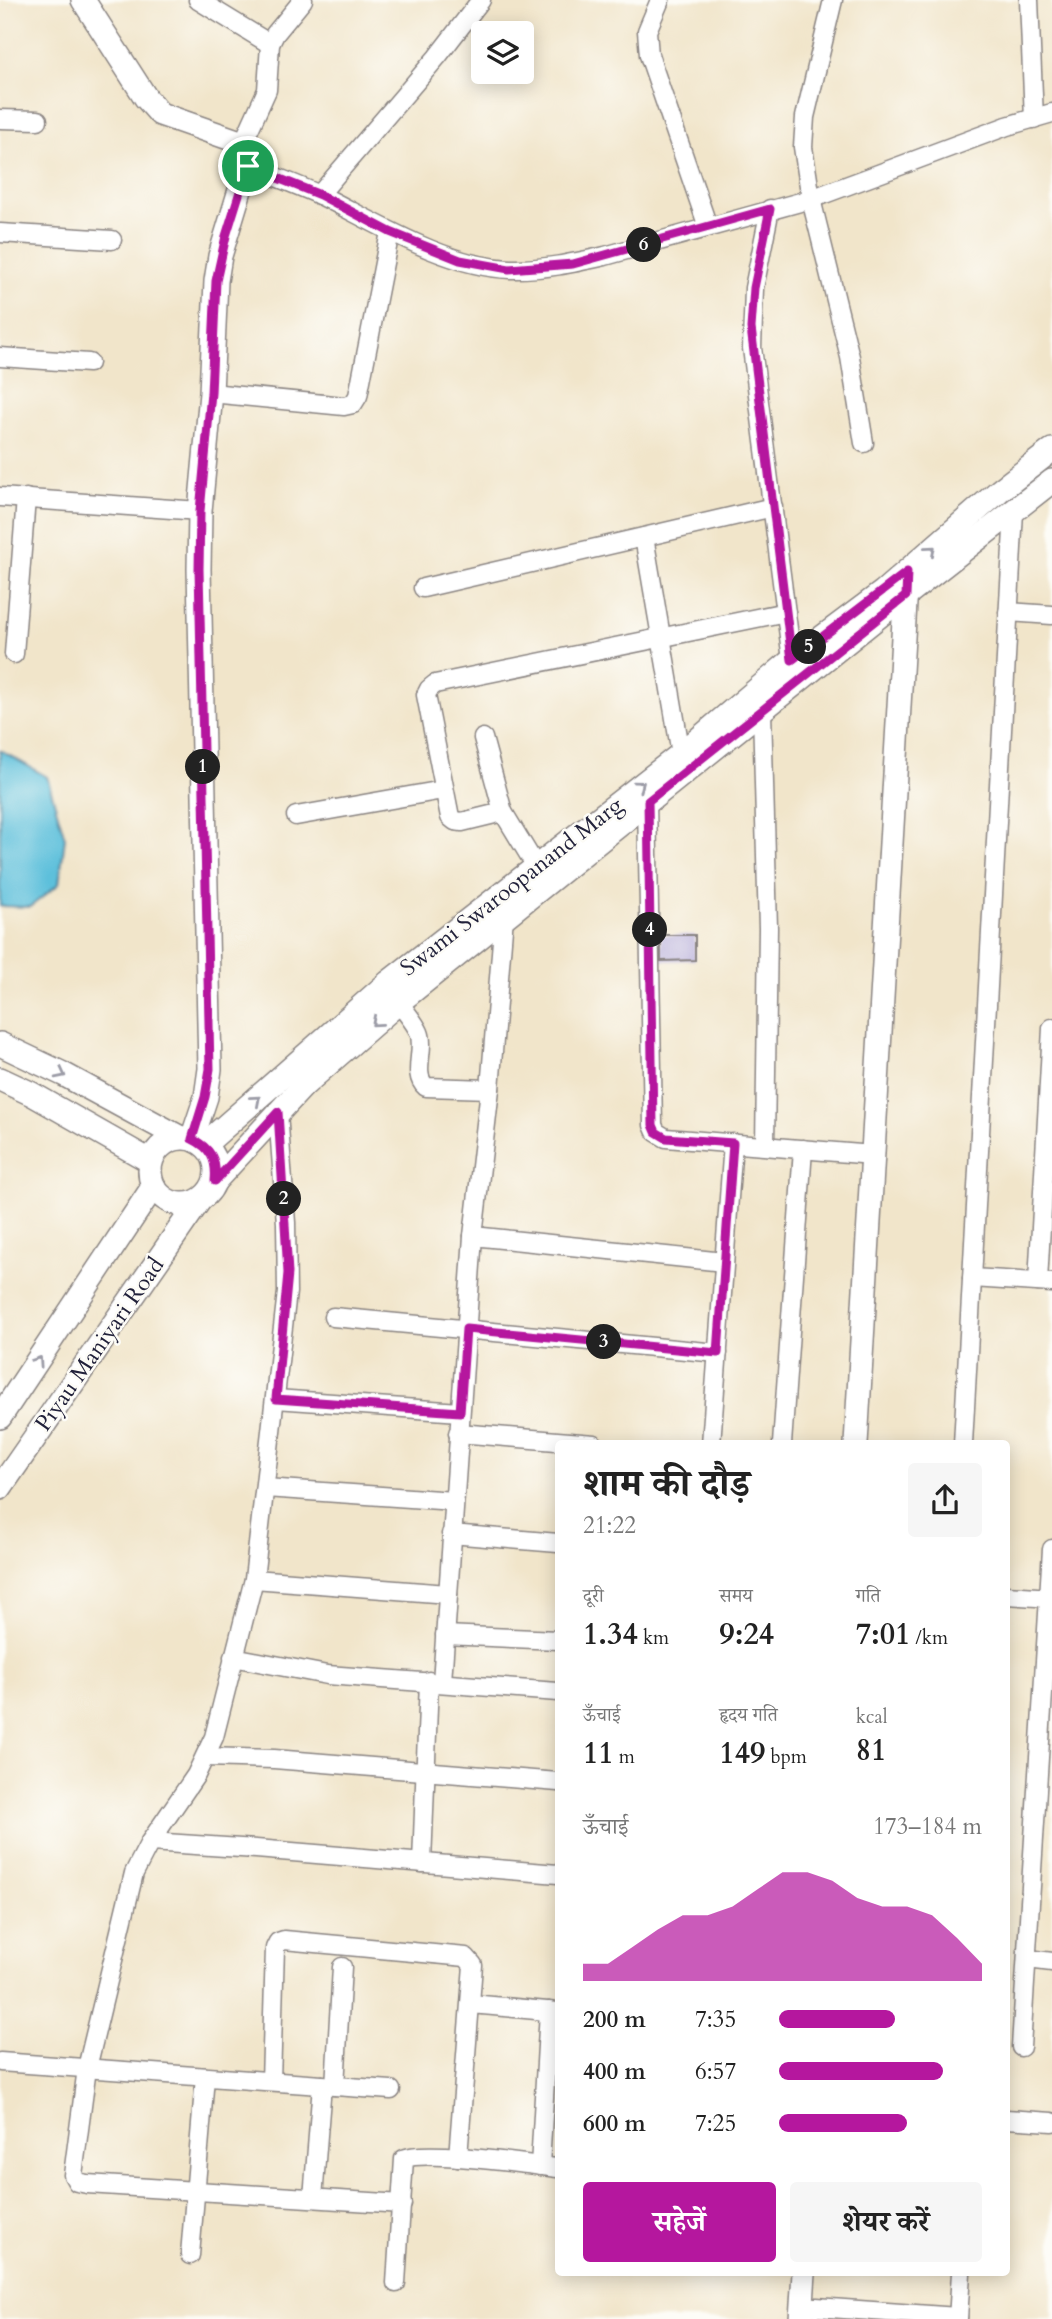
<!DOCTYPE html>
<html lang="hi">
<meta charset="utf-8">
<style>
body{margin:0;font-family:Cardo,"Noto Serif Devanagari",serif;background:#f6f6f6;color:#222;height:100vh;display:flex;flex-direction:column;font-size:26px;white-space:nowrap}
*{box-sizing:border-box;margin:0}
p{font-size:23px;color:#767676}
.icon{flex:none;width:38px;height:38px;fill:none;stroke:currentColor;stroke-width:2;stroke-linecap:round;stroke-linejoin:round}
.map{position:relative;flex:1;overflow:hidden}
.drawer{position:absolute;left:555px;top:1440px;width:455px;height:836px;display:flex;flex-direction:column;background:#fff;border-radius:7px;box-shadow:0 4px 18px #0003}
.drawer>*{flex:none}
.buttons{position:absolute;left:471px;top:21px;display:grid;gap:14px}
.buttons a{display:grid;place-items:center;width:63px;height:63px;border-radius:7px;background:#fff;box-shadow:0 4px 18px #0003;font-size:35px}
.pin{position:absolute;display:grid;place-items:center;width:60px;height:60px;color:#fff;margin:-30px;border:4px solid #fff;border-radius:50%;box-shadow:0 2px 7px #0007}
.km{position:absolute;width:35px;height:35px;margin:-18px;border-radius:50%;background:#222;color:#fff;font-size:19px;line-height:35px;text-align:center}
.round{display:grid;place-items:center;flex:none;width:74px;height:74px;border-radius:7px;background:#f6f6f6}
.summary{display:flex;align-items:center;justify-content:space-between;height:119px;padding:0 28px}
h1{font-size:38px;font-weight:700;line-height:52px}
.stats{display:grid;grid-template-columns:repeat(3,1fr);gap:10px;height:119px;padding:7px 28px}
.stats div{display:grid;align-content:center}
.stats b{font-size:30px;font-weight:700}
.stats small{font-size:19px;font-weight:400}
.stats p{font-size:19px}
.chart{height:196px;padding:14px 28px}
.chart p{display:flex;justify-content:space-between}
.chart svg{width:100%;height:126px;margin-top:7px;fill:#b5179e;opacity:.7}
.action{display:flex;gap:14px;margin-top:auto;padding:14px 28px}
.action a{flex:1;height:80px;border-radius:7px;background:#b5179e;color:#fff;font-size:28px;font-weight:700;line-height:80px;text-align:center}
.action a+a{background:#f6f6f6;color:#222}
ul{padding:0 28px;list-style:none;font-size:23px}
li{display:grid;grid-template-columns:112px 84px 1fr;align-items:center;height:52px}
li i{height:18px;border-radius:9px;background:#b5179e}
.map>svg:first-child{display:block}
</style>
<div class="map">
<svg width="1052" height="2319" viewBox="0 0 1052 2319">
<rect width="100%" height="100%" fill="#fdfcf7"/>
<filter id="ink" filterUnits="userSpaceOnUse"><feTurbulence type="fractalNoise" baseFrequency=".0143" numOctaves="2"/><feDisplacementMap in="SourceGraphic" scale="14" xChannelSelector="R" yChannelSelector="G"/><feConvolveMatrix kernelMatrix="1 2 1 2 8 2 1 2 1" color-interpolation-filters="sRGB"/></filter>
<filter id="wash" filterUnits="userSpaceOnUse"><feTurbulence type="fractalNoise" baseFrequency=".00686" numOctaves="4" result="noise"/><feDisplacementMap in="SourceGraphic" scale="28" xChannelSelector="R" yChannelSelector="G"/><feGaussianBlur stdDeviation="1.57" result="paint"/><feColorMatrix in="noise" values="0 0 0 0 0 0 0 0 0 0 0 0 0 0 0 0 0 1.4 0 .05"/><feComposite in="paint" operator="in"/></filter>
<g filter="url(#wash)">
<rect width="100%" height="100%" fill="#f1e5ca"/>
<path fill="#5dc0db" stroke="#40718b" stroke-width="2" d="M0 750 47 777 65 838 59 884 30 907 0 906Z"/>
<g id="blocks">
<path fill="#aaa0d6" d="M661 935H695V960L661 961Z"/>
</g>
</g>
<g filter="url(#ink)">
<use href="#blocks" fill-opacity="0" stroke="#8a8482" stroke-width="2"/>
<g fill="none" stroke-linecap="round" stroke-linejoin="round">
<g stroke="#8a8482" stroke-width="21">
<g id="minor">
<path d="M198 0 270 44"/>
<path d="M660 0 647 31 649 55 708 227"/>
<path d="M833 0 805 117 803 147 811 199 850 357 864 443"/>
<path d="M1029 0 1034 119"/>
<path d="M0 119 38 120"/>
<path d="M243 143 267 90 270 44 275 34 303 0"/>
<path d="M248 166C273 176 298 185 322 196 378 224 447 267 510 269 542 270 574 263 605 256L811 199 1007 126 1052 113"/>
<path d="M319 195 437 57 481 0"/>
<path d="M770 209 754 288 752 348 792 660"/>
<path d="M0 233 112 240"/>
<path d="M0 357 89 363"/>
<path d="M211 393 344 406 353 404 358 396 390 232"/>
<path d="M0 497 200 511"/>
<path d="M644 537 681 754"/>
<path d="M423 588 773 507"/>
<path d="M1008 612 1052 615"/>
<path d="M14 654 26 498"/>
<path d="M762 711 768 928 765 1145"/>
<path d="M483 738 503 812 537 868"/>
<path d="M647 801 653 1125 656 1132 666 1138 873 1155"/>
<path d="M503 812 462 822 455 821 450 817 426 695 429 689 435 684 786 612"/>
<path d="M296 816 443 790"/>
<path d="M399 1002C405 1012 414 1021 419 1032 426 1049 411 1074 426 1087L490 1089"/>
<path d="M278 1112 286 1223 287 1292 254 1579 214 1737 196 1775 150 1842 134 1873 87 2068 73 2175 77 2182 87 2184 402 2204"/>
<path d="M473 1236 724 1262"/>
<path d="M972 1278 1052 1283"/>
<path d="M1038 1282 1052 1028"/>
<path d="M333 1317 718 1353"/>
<path d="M276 1399 460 1412"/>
<path d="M458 1433 594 1444"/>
<path d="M711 1444 733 1143"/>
<path d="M782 1444 803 1149"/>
<path d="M963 1444 1014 511"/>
<path d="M265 1488 454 1501"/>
<path d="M451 1534 558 1543"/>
<path d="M254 1579 448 1594"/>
<path d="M1006 1595 1052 1598"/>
<path d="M445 1635 558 1640"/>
<path d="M233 1657 327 1675 558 1692"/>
<path d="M442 1682 473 1236 490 1089 504 916"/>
<path d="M205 1757 274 1759 558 1782"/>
<path d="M150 1842 256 1849 558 1874"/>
<path d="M422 1863 429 1681"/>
<path d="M1028 1959 1052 1962"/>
<path d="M471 2004 558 2012"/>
<path d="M1021 2047 1052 1549"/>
<path d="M0 2062 391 2090"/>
<path d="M271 2081 275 1948 278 1942 284 1940 466 1957 473 1965 458 2157"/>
<path d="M335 2086 342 1967"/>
<path d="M1006 2119 1052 2122"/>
<path d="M540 2166 549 2011"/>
<path d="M313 2198 322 2085"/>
<path d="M190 2255 205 2077"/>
<path d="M396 2283 404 2159C422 2149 531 2165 558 2168"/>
<path d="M802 2306 958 2317"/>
<path d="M958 2319 961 2273"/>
</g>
</g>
<g stroke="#8a8482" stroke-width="26">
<g id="tertiary">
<path d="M83 0 146 98 160 114 243 143 248 148 250 157 220 256 216 281 211 393 200 511 199 569 210 1069 206 1097 192 1139"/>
<path d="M0 1044 63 1074 179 1137"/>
<path d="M0 1079 32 1094 150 1161"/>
<circle cx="183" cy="1171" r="33"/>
<path d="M204 1145 389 982 681 754 792 660 883 592 999 491 1052 450"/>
<path d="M215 1181 304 1085 399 1002 884 612 1052 481"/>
<path d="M0 1417 153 1187"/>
<path d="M856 1444 906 586"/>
<path d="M0 1488 199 1201"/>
<path d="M801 2319 804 2273"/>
</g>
</g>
<use href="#minor" stroke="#fff" stroke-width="18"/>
<use href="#tertiary" stroke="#fff" stroke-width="23"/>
</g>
<defs><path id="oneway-chevron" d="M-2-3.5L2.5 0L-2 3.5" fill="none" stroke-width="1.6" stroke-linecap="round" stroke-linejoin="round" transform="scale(1.75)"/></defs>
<g stroke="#9c9ca7">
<use href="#oneway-chevron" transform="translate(931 550) rotate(-41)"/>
<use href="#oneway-chevron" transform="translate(640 785) rotate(-37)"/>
<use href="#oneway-chevron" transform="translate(376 1022) rotate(139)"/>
<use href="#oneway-chevron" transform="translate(61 1074) rotate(27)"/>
<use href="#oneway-chevron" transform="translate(256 1100) rotate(-41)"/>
<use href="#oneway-chevron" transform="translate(38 1361) rotate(-56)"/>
</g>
</g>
<g fill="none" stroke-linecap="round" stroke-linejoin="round" filter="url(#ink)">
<g stroke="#fff" stroke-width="14">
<path id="route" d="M248 166 320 195 390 232 460 260 509 269 573 264 770 209 754 288 751 328 792 660 907 572 906 596 648 801 653 1125 656 1132 666 1138 733 1143 718 1353 466 1329 460 1412 276 1399 288 1273 278 1112 215 1181C217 1160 211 1148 192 1139L205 1097 210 1069 199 569 200 511 211 393 216 281 226 236Z"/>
</g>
<use href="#route" stroke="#b5179e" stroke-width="9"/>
</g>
<g text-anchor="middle" stroke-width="5" stroke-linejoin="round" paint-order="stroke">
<g font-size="23" fill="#22223b" stroke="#fdfcf7">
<text transform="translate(511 886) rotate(-38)" y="8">Swami Swaroopanand Marg</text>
<text transform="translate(99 1344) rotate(-55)" y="8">Piyau Maniyari Road</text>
</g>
</g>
</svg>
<div class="buttons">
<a><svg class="icon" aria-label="layers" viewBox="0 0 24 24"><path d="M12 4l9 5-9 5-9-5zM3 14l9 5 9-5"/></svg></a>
</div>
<div class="pin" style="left:248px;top:166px;background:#1e9e55"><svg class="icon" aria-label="arrive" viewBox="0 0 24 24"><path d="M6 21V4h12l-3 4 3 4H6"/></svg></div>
<b class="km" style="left:203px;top:767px">1</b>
<b class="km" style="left:284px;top:1199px">2</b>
<b class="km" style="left:604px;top:1342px">3</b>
<b class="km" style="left:650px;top:930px">4</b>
<b class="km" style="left:809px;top:647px">5</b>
<b class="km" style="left:644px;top:245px">6</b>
<section class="drawer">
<div class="summary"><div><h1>शाम की दौड़</h1><p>21:22</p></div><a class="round"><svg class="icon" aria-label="share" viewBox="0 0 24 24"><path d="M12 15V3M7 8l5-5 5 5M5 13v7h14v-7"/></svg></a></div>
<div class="stats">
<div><p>दूरी</p><b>1.34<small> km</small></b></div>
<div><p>समय</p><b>9:24</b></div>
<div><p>गति</p><b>7:01<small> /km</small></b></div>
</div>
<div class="stats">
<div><p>ऊँचाई</p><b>11<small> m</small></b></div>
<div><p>हृदय गति</p><b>149<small> bpm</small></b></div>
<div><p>kcal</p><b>81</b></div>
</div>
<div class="chart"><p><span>ऊँचाई</span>173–184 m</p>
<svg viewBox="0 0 160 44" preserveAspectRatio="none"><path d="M0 44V38L10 38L20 32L30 26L40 21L50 21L60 18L70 12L80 6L90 6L100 9L110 15L120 18L130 18L140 21L150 29L160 38V44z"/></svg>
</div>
<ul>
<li><b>200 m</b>7:35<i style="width:57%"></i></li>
<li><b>400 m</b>6:57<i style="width:81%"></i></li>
<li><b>600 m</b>7:25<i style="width:63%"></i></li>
</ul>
<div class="action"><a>सहेजें</a><a>शेयर करें</a></div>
</section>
</div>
